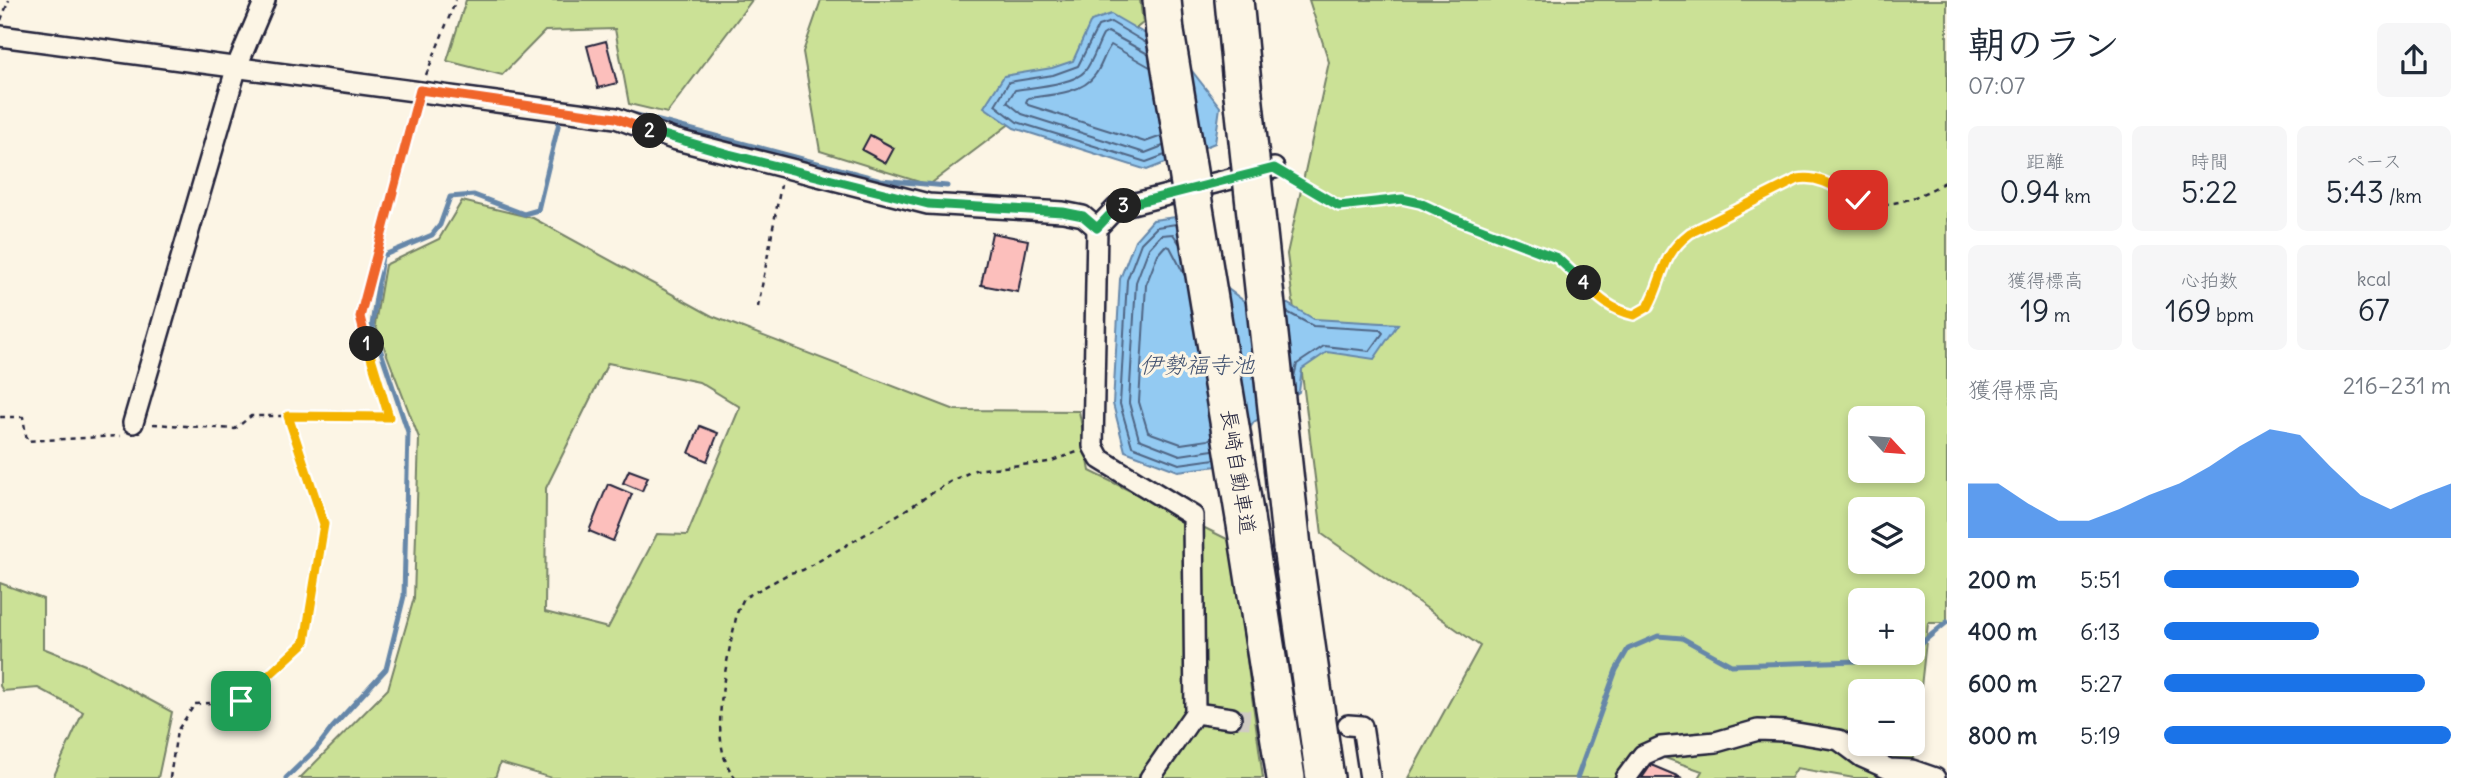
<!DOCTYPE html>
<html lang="ja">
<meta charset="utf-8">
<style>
body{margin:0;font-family:Delius,"Klee One",sans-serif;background:#f6f6f7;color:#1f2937;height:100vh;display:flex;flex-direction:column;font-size:26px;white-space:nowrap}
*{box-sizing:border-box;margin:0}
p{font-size:23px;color:#747a83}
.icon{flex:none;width:38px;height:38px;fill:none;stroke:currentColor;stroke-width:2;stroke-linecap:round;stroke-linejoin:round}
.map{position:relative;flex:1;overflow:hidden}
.details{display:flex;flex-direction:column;background:#fff;width:525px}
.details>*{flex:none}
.needle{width:46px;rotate:116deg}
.fabs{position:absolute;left:1848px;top:406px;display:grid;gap:14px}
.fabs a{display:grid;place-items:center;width:77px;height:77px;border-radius:10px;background:#fff;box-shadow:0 4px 10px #0003;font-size:35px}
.pin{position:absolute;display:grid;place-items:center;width:60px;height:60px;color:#fff;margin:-30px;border-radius:14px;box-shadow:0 4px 10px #0006}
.km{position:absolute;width:35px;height:35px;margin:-18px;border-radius:50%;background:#222;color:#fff;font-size:19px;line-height:35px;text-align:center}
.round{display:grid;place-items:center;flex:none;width:74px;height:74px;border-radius:10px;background:#f6f6f7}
.headline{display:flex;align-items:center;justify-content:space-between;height:119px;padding:0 21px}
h1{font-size:38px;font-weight:600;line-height:52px}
.figures{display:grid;grid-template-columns:repeat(3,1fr);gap:10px;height:119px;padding:7px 21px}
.figures div{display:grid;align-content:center;border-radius:10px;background:#f6f6f7;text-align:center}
.figures b{font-size:30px;font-weight:600}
.figures small{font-size:19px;font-weight:400}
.figures p{font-size:19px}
.chart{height:196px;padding:14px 21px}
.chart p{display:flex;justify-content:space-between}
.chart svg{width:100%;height:126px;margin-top:7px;fill:#1a73e8;opacity:.7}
ul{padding:0 21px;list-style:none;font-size:23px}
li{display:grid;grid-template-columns:112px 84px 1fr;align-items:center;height:52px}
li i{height:18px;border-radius:9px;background:#1a73e8}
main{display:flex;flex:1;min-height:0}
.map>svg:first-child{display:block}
</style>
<main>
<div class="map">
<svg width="1947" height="778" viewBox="0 0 1947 778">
<rect width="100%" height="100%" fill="#fcf5e5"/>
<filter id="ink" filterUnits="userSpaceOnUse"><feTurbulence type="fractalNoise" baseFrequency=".0143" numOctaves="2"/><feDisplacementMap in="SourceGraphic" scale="14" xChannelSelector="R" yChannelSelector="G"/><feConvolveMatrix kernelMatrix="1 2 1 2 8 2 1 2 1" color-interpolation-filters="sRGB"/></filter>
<g filter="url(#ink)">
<g fill="#cbe196" stroke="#768268" stroke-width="2" fill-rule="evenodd">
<path d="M466 0H752L667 113 629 104 615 29 545 31 502 75 447 61Z"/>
<path d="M821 0H1140L1143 23 929 185 820 151 803 52Z"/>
<path d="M1309 0H1947V623H1928L1911 778H1854L1797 768 1791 778H1698L1702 771 1648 752 1628 778H1408L1480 646 1322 534 1287 254 1329 62ZM1860 418H1913V471H1860ZM1860 509H1913V562H1860ZM1860 600H1913V653H1860ZM1860 691H1913V744H1860Z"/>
<path d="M462 201 533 218 712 316 955 410 1079 411 1090 471 1231 541 1263 778H552L500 763 495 778H300L388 689 414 598 419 438 375 324 385 265 439 239ZM608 363 699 382 740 407 687 535 657 534 608 628 545 612 546 488Z"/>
<path d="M0 583 43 599V648L85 665 172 712 158 778H53L83 712 38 688 3 691 0 686Z"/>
</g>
<g fill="#93caf2" stroke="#6687a9" stroke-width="2">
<path d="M1111 14 1178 53 1220 107 1215 143 1147 170 1014 128 984 107 1004 76 1052 68 1073 61 1091 21Z"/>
<path d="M1183 216 1216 280 1248 304H1288L1314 319 1398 324 1374 359 1327 352 1302 369 1299 392 1254 422 1225 465 1178 471 1125 451 1113 404 1120 279 1135 240 1153 220Z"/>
</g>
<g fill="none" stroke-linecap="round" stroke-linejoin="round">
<g stroke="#4f6584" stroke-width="2">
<path d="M1146 43 1111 22 1098 26 1078 66 1053 75 1009 82 995 105 1017 122 1146 162 1165 155"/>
<path d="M1148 54 1108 32 1103 35C1097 46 1093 61 1085 71 1073 85 1032 87 1015 90L1007 102 1022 114 1145 153 1163 146"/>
<path d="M1150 67 1111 45C1104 54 1102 66 1095 75 1082 94 1049 95 1028 98L1026 102 1028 105 1145 142 1162 136"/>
<path d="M1176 224 1157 227 1141 243 1127 280 1120 404 1132 446 1179 464 1215 459"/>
<path d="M1179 243 1173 234 1161 235 1149 248 1136 282 1129 403 1139 439 1180 455 1213 450"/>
<path d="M1185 276 1170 247 1165 246 1158 254 1146 285 1139 402 1148 432 1181 444 1208 440 1211 438"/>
<path d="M1287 312 1313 326 1380 330 1383 333 1370 351 1324 346 1297 364 1294 377"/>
</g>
<g stroke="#6687a9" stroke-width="5">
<path d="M633 114 881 180 947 186"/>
<path d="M1913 650 1947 622"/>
<path d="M286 778 316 749 332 728 386 669 404 596 408 432 372 325 382 256 432 235 440 225 450 197 474 195 524 214 538 210 561 114"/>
<path d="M1577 778 1616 670 1628 649 1658 636 1682 638 1731 665 1890 660 1906 653"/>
</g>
</g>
<g fill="#fcbfbc" stroke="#22223b" stroke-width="2">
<path d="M606 41 617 83 598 88 587 46Z"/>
<path d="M870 135 894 148 886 163 862 150Z"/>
<path d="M992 233 1028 240 1018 292 981 285Z"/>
<path d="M700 426 718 433 707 461 689 453Z"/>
<path d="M629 470 648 477 642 491 623 483Z"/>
<path d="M608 484 632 494 613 541 589 531Z"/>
<path d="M1651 765 1682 778H1642Z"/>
</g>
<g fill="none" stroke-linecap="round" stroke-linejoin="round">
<path stroke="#d0cbc3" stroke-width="19" stroke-dasharray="19 10" stroke-linecap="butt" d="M1231 718 1348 725"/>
<g stroke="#22223b" stroke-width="24">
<g id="street">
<path d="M0 36 616 118 673 139 928 204 1063 212 1083 216 1097 228"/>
<path d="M133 423 237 66 265 0"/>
<path d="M1195 713 1231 718"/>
<path d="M1348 725 1362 726 1370 778"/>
<path d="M1150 778 1195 713 1193 516 1100 459 1093 446 1097 228 1116 208 1274 168"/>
<path d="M1626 778 1643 755 1661 747 1716 742 1758 730 1785 731 1839 740 1862 757 1889 769 1912 770 1935 778"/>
</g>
</g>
<g stroke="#22223b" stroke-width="42">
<g id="highway">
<path d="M1162 0 1165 32"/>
<path d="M1234 0 1243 94"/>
<path d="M1245 518 1286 778"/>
<path d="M1292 547 1325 778"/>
</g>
</g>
<g stroke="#22223b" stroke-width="2.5" stroke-dasharray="5 5" stroke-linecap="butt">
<path d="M1 20 9 0"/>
<path d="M426 75 456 0"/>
<path d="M1289 177 1339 206 1402 199 1420 203 1452 218 1557 258 1604 304 1622 312 1634 315 1648 307C1665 277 1659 257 1690 233L1798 179C1826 174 1835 191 1858 200 1888 212 1921 196 1947 181"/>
<path d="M758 307 781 185"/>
<path d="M0 417H23L27 441 120 436"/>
<path d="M153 424 235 429 251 416H288"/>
<path d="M170 778 177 731 195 704 241 701 305 642 324 524 288 416 389 417 360 317 415 108"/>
<path d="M736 778C704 746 729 654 737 613L744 598 790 573 803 570 880 526 953 480 975 470 1049 462 1077 452"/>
</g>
<use href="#street" stroke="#fcf5e5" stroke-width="19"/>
<use href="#highway" stroke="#fcf5e5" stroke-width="37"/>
<g stroke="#22223b" stroke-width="42" stroke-linecap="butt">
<g id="highway-bridge">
<path d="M1165 32 1245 518"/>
<path d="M1243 94 1292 547"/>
</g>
</g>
<use href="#highway-bridge" stroke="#fcf5e5" stroke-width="37"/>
</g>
</g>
<g fill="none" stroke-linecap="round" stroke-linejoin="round" filter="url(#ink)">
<g stroke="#fff" stroke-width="14">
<path id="split-1" d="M241 701 305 642 324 524 288 416 389 417 367 344"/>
</g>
<g stroke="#fff" stroke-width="14">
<path id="split-2" d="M367 344 360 317 420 90 616 118 650 131"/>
</g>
<g stroke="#fff" stroke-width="14">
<path id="split-3" d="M650 131 729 154 928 204 1063 212 1083 216 1097 228 1116 208 1124 206"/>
</g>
<g stroke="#fff" stroke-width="14">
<path id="split-4" d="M1124 206 1274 168 1339 206 1402 199 1420 203 1452 218 1557 258 1584 283"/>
</g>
<g stroke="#fff" stroke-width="14">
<path id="split-5" d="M1584 283C1599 299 1612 310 1634 315L1648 307C1665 277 1659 257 1690 233L1798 179C1821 175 1838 189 1858 200"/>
</g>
<use href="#split-1" stroke="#f5b400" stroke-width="9"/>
<use href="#split-2" stroke="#f0652b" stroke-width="9"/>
<use href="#split-3" stroke="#22a559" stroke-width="9"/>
<use href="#split-4" stroke="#22a559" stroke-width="9"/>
<use href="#split-5" stroke="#f5b400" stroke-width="9"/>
</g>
<g text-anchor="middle" stroke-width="6" stroke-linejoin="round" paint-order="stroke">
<g font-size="21" fill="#22223b" stroke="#fcf5e5">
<text transform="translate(1238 472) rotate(81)" y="7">長崎自動車道</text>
</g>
<g font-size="23" font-style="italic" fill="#445472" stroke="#fcf5e5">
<text x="1197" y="373">伊勢福寺池</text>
</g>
</g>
</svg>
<div class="fabs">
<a><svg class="needle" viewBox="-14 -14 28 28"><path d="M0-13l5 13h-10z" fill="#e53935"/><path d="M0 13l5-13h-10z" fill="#747a83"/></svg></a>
<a><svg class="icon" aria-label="layers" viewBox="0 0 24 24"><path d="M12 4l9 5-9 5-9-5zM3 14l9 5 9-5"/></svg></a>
<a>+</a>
<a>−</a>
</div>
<div class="pin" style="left:241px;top:701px;background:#1e9e55"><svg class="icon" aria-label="arrive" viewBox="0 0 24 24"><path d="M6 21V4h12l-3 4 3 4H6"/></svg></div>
<div class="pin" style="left:1858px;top:200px;background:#d93025"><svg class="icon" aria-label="check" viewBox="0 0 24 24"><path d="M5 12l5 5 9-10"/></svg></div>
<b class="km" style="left:367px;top:344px">1</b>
<b class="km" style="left:650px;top:131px">2</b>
<b class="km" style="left:1124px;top:206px">3</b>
<b class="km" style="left:1584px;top:283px">4</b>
</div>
<section class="details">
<div class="headline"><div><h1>朝のラン</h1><p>07:07</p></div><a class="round"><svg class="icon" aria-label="share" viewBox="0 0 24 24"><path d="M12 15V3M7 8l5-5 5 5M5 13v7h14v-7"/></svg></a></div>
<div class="figures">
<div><p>距離</p><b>0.94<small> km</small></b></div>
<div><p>時間</p><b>5:22</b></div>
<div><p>ペース</p><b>5:43<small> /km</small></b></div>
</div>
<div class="figures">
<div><p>獲得標高</p><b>19<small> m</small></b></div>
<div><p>心拍数</p><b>169<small> bpm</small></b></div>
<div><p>kcal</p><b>67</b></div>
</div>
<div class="chart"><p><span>獲得標高</span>216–231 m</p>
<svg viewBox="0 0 160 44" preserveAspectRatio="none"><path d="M0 44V25L10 25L20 32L30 38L40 38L50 34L60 29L70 25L80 19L90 12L100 6L110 8L120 19L130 29L140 34L150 29L160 25V44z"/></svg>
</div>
<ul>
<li><b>200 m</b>5:51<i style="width:68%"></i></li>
<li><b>400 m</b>6:13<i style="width:54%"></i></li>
<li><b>600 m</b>5:27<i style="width:91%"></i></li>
<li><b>800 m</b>5:19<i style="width:100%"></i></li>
</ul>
</section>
</main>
